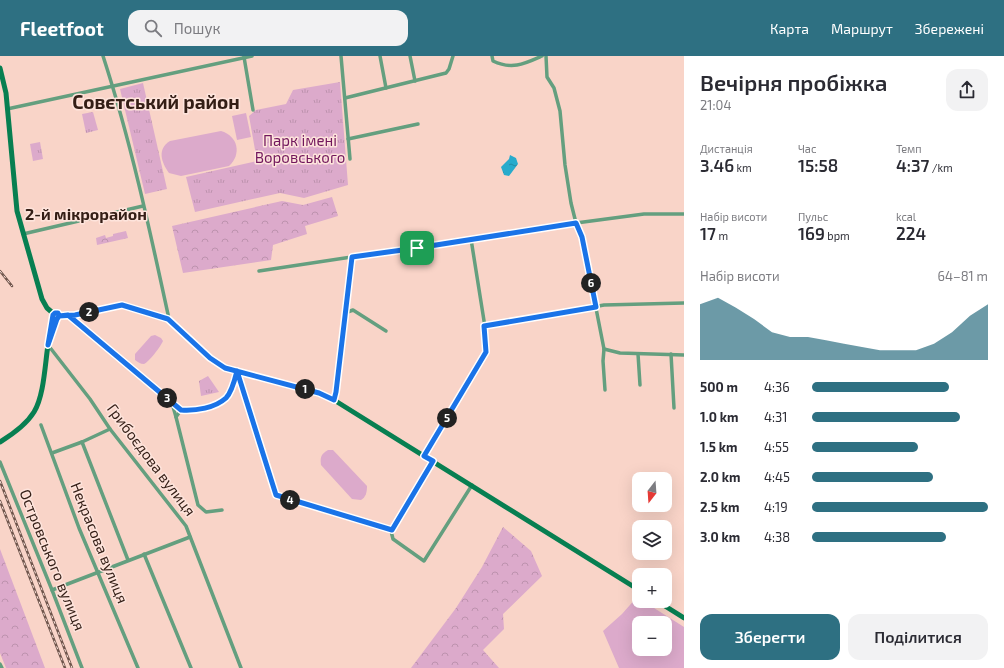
<!DOCTYPE html>
<html lang="uk">
<meta charset="utf-8">
<style>
body{margin:0;font-family:"Exo 2",sans-serif;background:#f2f2f3;color:#2b2b33;height:100vh;display:flex;flex-direction:column;font-size:15px;white-space:nowrap}
*{box-sizing:border-box;margin:0}
p{font-size:13px;color:#7c7c81}
.icon{flex:none;width:22px;height:22px;fill:none;stroke:currentColor;stroke-width:2;stroke-linecap:round;stroke-linejoin:round}
.map{position:relative;flex:1;overflow:hidden}
.sheet{display:flex;flex-direction:column;background:#fff;width:320px}
.sheet>*{flex:none}
.needle{width:26px;rotate:197deg}
.tools{position:absolute;left:632px;top:416px;display:grid;gap:8px}
.tools a{display:grid;place-items:center;width:40px;height:40px;border-radius:8px;background:#fff;box-shadow:0 4px 16px #0002;font-size:20px}
.pin{position:absolute;display:grid;place-items:center;width:34px;height:34px;color:#fff;margin:-17px;border-radius:8px;box-shadow:0 2px 6px #0006}
.km{position:absolute;width:20px;height:20px;margin:-10px;border-radius:50%;background:#222;color:#fff;font-size:11px;line-height:20px;text-align:center}
.round{display:grid;place-items:center;flex:none;width:42px;height:42px;border-radius:12px;background:#f2f2f3}
.head{display:flex;align-items:center;justify-content:space-between;height:68px;padding:0 16px}
h1{font-size:22px;font-weight:600;line-height:30px}
.stats{display:grid;grid-template-columns:repeat(3,1fr);gap:6px;height:68px;padding:4px 16px}
.stats div{display:grid;align-content:center}
.stats b{font-size:17px;font-weight:600}
.stats small{font-size:11px;font-weight:400}
.stats p{font-size:11px}
.chart{height:112px;padding:8px 16px}
.chart p{display:flex;justify-content:space-between}
.chart svg{width:100%;height:72px;margin-top:4px;fill:#2e7082;opacity:.7}
.button{display:flex;gap:8px;margin-top:auto;padding:8px 16px}
.button a{flex:1;height:46px;border-radius:12px;background:#2e7082;color:#fff;font-size:16px;font-weight:600;line-height:46px;text-align:center}
.button a+a{background:#f2f2f3;color:#2b2b33}
ul{padding:0 16px;list-style:none;font-size:13px}
li{display:grid;grid-template-columns:64px 48px 1fr;align-items:center;height:30px}
li i{height:10px;border-radius:5px;background:#2e7082}
header{display:flex;align-items:center;gap:24px;box-sizing:border-box;height:56px;padding:0 20px;background:#2e7082;color:#fff}
header strong{font-size:19px}
nav{display:flex;gap:22px;margin-inline-start:auto;font-size:14px}
.search{width:280px;height:36px;background:#f2f2f3;display:flex;align-items:center;gap:10px;box-sizing:border-box;padding:0 14px;border-radius:12px;color:#7c7c81;font-size:15px}
main{display:flex;flex:1;min-height:0}
.map>svg:first-child{display:block}
</style>
<header>
<strong>Fleetfoot</strong>
<div class="search"><svg class="icon" aria-label="search" viewBox="0 0 24 24"><circle cx="10" cy="10" r="6"/><path d="M15 15l6 6"/></svg>Пошук</div>
<nav><a>Карта</a><a>Маршрут</a><a>Збережені</a></nav>
</header>
<main>
<div class="map">
<svg width="684" height="612" viewBox="0 0 684 612">
<defs>
<pattern id="forest-crowns" width="20" height="18" patternUnits="userSpaceOnUse"><rect width="20" height="18" fill="#dcaacb"/><path d="M2 6a3 3 0 1 1 6 0M12 15a3 3 0 1 1 6 0" fill="none" stroke="#bd92ae"/></pattern>
<pattern id="park-tufts" width="24" height="20" patternUnits="userSpaceOnUse"><rect width="24" height="20" fill="#dcaacb"/><path d="M3 7l-1-3M5 7V3M7 7l1-3M15 17l-1-3M17 17v-4M19 17l1-3" fill="none" stroke="#bd92ae"/></pattern>
<pattern id="water-ripples" width="26" height="14" patternUnits="userSpaceOnUse"><rect width="26" height="14" fill="#28abcc"/><path d="M2 4q2-2 4 0t4 0M15 11q2-2 4 0t4 0" fill="none" stroke="#238ba5"/></pattern>
</defs>
<rect width="100%" height="100%" fill="#f9d4c8"/>
<g fill="#dcaacb" fill-rule="evenodd">
<path d="M246 57 251 81 237 84 232 60Z"/>
<path d="M221 75C238 80 242 98 229 110L181 120 169 117C161 106 157 93 170 85Z"/>
<path d="M155 279 161 282 163 285C161 290 149 306 144 308 140 308 138 306 135 304V298L151 280Z"/>
<path d="M328 394H333L367 430C367 436 366 441 361 444L352 443 321 409C320 401 321 398 328 394Z"/>
<path d="M637 541 639 542V545H643L684 571V612H619L603 575 622 558ZM639 567H665V593H639Z"/>
</g>
<g fill="url(#forest-crowns)">
<path d="M332 141 338 160 305 170 307 178 273 189 271 204 183 217 172 170 282 145 303 149Z"/>
<path d="M126 175 128 182 97 189 96 182 105 179 106 182 113 180V178Z"/>
<path d="M503 471 531 495 542 520 503 558 504 573 483 594 499 612H411L456 552 482 511Z"/>
<path d="M0 493 45 612H6L0 597Z"/>
</g>
<g fill="url(#park-tufts)">
<path d="M340 26 348 129 304 142 280 137 195 156 186 121 257 105 249 60 256 54 286 48 293 34Z"/>
<path d="M143 27 167 133 145 138 120 33Z"/>
<path d="M93 56 98 74 86 77 82 58Z"/>
<path d="M40 86 43 103 33 105 30 88Z"/>
<path d="M208 320 219 336 201 340 199 325Z"/>
</g>
<path fill="url(#water-ripples)" d="M510 99 516 102 518 108 509 120 504 119 501 111 509 103Z"/>
<g fill="none" stroke-linecap="round" stroke-linejoin="round">
<g stroke="#649f7f" stroke-width="3.5">
<path d="M103 0C131 86 150 175 169 263"/>
<path d="M341 0 350 103"/>
<path d="M380 0 386 32"/>
<path d="M410 0 415 25"/>
<path d="M492 0 493 5C512 14 524 8 542 0"/>
<path d="M546 0 547 21 554 32 560 55 565 109 571 147 576 167 582 181 604 293 603 305 605 334"/>
<path d="M244 1 253 54"/>
<path d="M345 42 446 17 449 13 453 0"/>
<path d="M7 53 252 0"/>
<path d="M348 83 418 68"/>
<path d="M23 178 143 150"/>
<path d="M259 215 576 167 644 158H684"/>
<path d="M345 257 353 254 386 275"/>
<path d="M68 259 181 354C194 355 220 351 228 340 232 333 235 324 237 316"/>
<path d="M485 271 604 249 684 247"/>
<path d="M48 289 90 343 110 373 186 470 241 612"/>
<path d="M604 293 620 297 684 299"/>
<path d="M638 298 640 329"/>
<path d="M671 298 674 352"/>
<path d="M237 315 276 439 392 474"/>
<path d="M334 344 336 336 352 201"/>
<path d="M172 347 176 361"/>
<path d="M181 354 176 361 198 449 206 456 222 454"/>
<path d="M41 369 79 472 138 612"/>
<path d="M82 386 128 504"/>
<path d="M52 397 82 386 110 373"/>
<path d="M424 400 486 296 485 271 471 183"/>
<path d="M433 405 391 475 393 483 424 505 472 429"/>
<path d="M0 406 52 534 82 612"/>
<path d="M144 498 191 612"/>
<path d="M52 534 190 481"/>
<path d="M0 608 2 612"/>
</g>
<g stroke="#077f51" stroke-width="5">
<path d="M0 12 6 37 17 155 42 243 47 252 54 258"/>
<path d="M59 260 75 259 122 249 139 254 169 263 210 302 225 312 319 337 334 344 639 534"/>
<path d="M0 386C13 378 26 369 34 356 44 340 45 308 48 289 49 280 52 271 54 262"/>
<path d="M657 545 684 562"/>
</g>
<g stroke="#6f554c" stroke-width="2.5">
<g id="rail">
<path d="M0 215 12 230"/>
<path d="M0 425 72 612"/>
<path d="M0 445 65 612"/>
</g>
</g>
<use href="#rail" stroke="#fee4dc" stroke-width="1" stroke-dasharray="3" stroke-linecap="butt"/>
</g>
<g fill="none" stroke-linecap="round" stroke-linejoin="round">
<g stroke="#fff" stroke-width="8">
<path id="route" d="M417 192 352 201 336 336 334 344 319 337 225 312 210 302 168 263 122 249 75 259 59 260 58 257H55L53 259 48 289 57 263 59 260 68 259 181 354C196 355 215 352 226 342 232 336 235 323 237 315L276 439 392 474 433 405 424 400 486 296 484 270 596 251 582 181 576 167 417 192"/>
</g>
<use href="#route" stroke="#1a73e8" stroke-width="5"/>
</g>
<g text-anchor="middle" stroke-width="3" stroke-linejoin="round" paint-order="stroke">
<g font-size="15" fill="#72175d" stroke="#fee4dc">
<text x="300" y="90">Парк імені<tspan x="300" dy="17">Воровського</tspan></text>
</g>
<g font-size="15" fill="#341e16" stroke="#fee4dc">
<text transform="translate(151 404) rotate(53)" y="5">Грибоєдова вулиця</text>
<text transform="translate(99 487) rotate(68)" y="5">Некрасова вулиця</text>
<text transform="translate(52 504) rotate(68)" y="5">Островського вулиця</text>
</g>
<g font-size="16" font-weight="bold" fill="#341e16" stroke="#fee4dc">
<text x="86" y="164">2-й мікрорайон</text>
</g>
<g font-size="19" font-weight="bold" fill="#341e16" stroke="#fee4dc">
<text x="156" y="53">Совєтський район</text>
</g>
</g>
</svg>
<div class="tools">
<a><svg class="needle" viewBox="-14 -14 28 28"><path d="M0-13l5 13h-10z" fill="#e53935"/><path d="M0 13l5-13h-10z" fill="#7c7c81"/></svg></a>
<a><svg class="icon" aria-label="layers" viewBox="0 0 24 24"><path d="M12 4l9 5-9 5-9-5zM3 14l9 5 9-5"/></svg></a>
<a>+</a>
<a>−</a>
</div>
<div class="pin" style="left:417px;top:192px;background:#1e9e55"><svg class="icon" aria-label="arrive" viewBox="0 0 24 24"><path d="M6 21V4h12l-3 4 3 4H6"/></svg></div>
<b class="km" style="left:305px;top:333px">1</b>
<b class="km" style="left:89px;top:256px">2</b>
<b class="km" style="left:167px;top:342px">3</b>
<b class="km" style="left:290px;top:444px">4</b>
<b class="km" style="left:447px;top:362px">5</b>
<b class="km" style="left:591px;top:227px">6</b>
</div>
<section class="sheet">
<div class="head"><div><h1>Вечірня пробіжка</h1><p>21:04</p></div><a class="round"><svg class="icon" aria-label="share" viewBox="0 0 24 24"><path d="M12 15V3M7 8l5-5 5 5M5 13v7h14v-7"/></svg></a></div>
<div class="stats">
<div><p>Дистанція</p><b>3.46<small> km</small></b></div>
<div><p>Час</p><b>15:58</b></div>
<div><p>Темп</p><b>4:37<small> /km</small></b></div>
</div>
<div class="stats">
<div><p>Набір висоти</p><b>17<small> m</small></b></div>
<div><p>Пульс</p><b>169<small> bpm</small></b></div>
<div><p>kcal</p><b>224</b></div>
</div>
<div class="chart"><p><span>Набір висоти</span>64–81 m</p>
<svg viewBox="0 0 160 44" preserveAspectRatio="none"><path d="M0 44V10L10 6L20 12L30 19L40 27L50 30L60 30L70 32L80 34L90 36L100 38L110 38L120 38L130 34L140 27L150 17L160 10V44z"/></svg>
</div>
<ul>
<li><b>500 m</b>4:36<i style="width:78%"></i></li>
<li><b>1.0 km</b>4:31<i style="width:84%"></i></li>
<li><b>1.5 km</b>4:55<i style="width:60%"></i></li>
<li><b>2.0 km</b>4:45<i style="width:69%"></i></li>
<li><b>2.5 km</b>4:19<i style="width:100%"></i></li>
<li><b>3.0 km</b>4:38<i style="width:76%"></i></li>
</ul>
<div class="button"><a>Зберегти</a><a>Поділитися</a></div>
</section>
</main>
